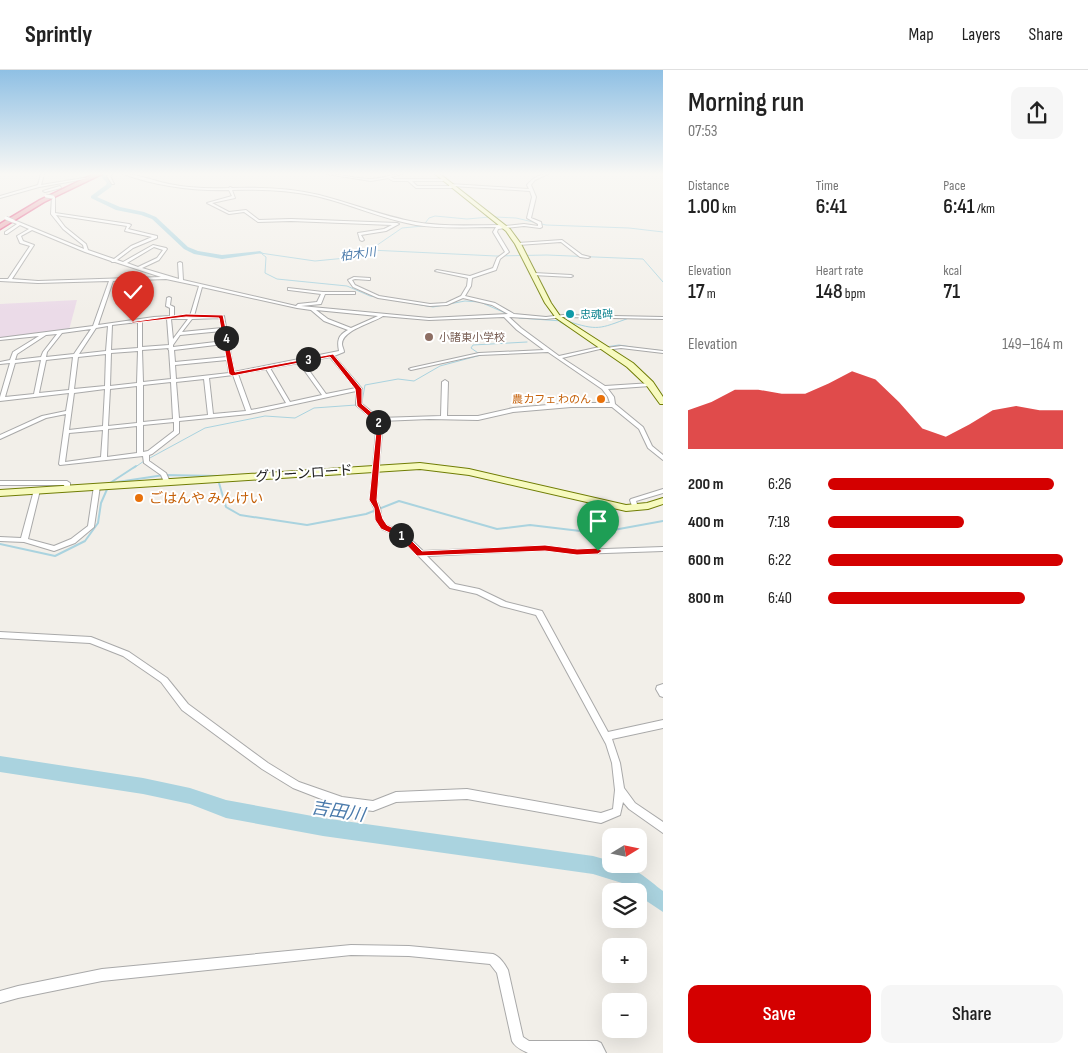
<!DOCTYPE html>
<meta charset="utf-8">
<style>
body{margin:0;font-family:"Sofia Sans Condensed","Noto Sans JP",sans-serif;background:#f6f6f6;color:#222;height:100vh;display:flex;flex-direction:column;font-size:19px;white-space:nowrap}
*{box-sizing:border-box;margin:0}
p{font-size:16px;color:#767676}
.icon{flex:none;width:28px;height:28px;fill:none;stroke:currentColor;stroke-width:2;stroke-linecap:round;stroke-linejoin:round}
.map{position:relative;flex:1;overflow:hidden}
.details{display:flex;flex-direction:column;background:#fff;width:425px}
.details>*{flex:none}
.needle{width:32px;rotate:80deg}
.buttons{position:absolute;left:602px;top:758px;display:grid;gap:10px}
.buttons a{display:grid;place-items:center;width:45px;height:45px;border-radius:10px;background:#fff;box-shadow:0 5px 20px #0002;font-size:25px}
.pin{position:absolute;display:grid;place-items:center;width:42px;height:42px;color:#fff;margin:-51px -21px;border-radius:50% 50% 50% 0;rotate:-45deg;box-shadow:0 0 5px #0007}
.pin .icon{rotate:45deg}
.km{position:absolute;width:25px;height:25px;margin:-12px;border-radius:50%;background:#222;color:#fff;font-size:14px;line-height:25px;text-align:center}
.round{display:grid;place-items:center;flex:none;width:52px;height:52px;border-radius:10px;background:#f6f6f6}
.overview{display:flex;align-items:center;justify-content:space-between;height:85px;padding:0 25px}
h1{font-size:28px;font-weight:600;line-height:38px}
.figures{display:grid;grid-template-columns:repeat(3,1fr);gap:8px;height:85px;padding:5px 25px}
.figures div{display:grid;align-content:center}
.figures b{font-size:21px;font-weight:600}
.figures small{font-size:14px;font-weight:400}
.figures p{font-size:14px}
.chart{height:140px;padding:10px 25px}
.chart p{display:flex;justify-content:space-between}
.chart svg{width:100%;height:90px;margin-top:5px;fill:#d40000;opacity:.7}
.cta{display:flex;gap:10px;margin-top:auto;padding:10px 25px}
.cta a{flex:1;height:58px;border-radius:10px;background:#d40000;color:#fff;font-size:20px;font-weight:600;line-height:58px;text-align:center}
.cta a+a{background:#f6f6f6;color:#222}
ul{padding:0 25px;list-style:none;font-size:16px}
li{display:grid;grid-template-columns:80px 60px 1fr;align-items:center;height:38px}
li i{height:12px;border-radius:6px;background:#d40000}
header{display:flex;align-items:center;gap:30px;box-sizing:border-box;height:70px;padding:0 25px;background:#fff;border-bottom:1px solid #e0e0e0}
header strong{font-size:24px}
nav{display:flex;gap:28px;margin-inline-start:auto;font-size:18px}
main{display:flex;flex:1;min-height:0}
.map>svg:first-child{display:block}
</style>
<header>
<strong>Sprintly</strong>
<nav><a>Map</a><a>Layers</a><a>Share</a></nav>
</header>
<main>
<div class="map">
<svg width="663" height="983" viewBox="0 0 663 983">
<rect width="100%" height="100%" fill="#f2efe9"/>
<path fill="#ebdbe8" d="M77 230 69 260 0 268V234Z"/>
<g fill="none" stroke-linecap="round" stroke-linejoin="round">
<g stroke="#aad3df" stroke-width="1">
<path d="M495 147 516 148 546 155 629 158 663 162"/>
<path d="M370 180 402 158 423 156 429 148 435 146 467 149 490 147"/>
<path d="M260 183 315 191 346 188 370 180 496 186 547 185 643 189 663 212"/>
<path d="M262 184 266 187 265 203 277 209 347 216 370 226 433 237 465 231 480 232 510 245"/>
<path d="M519 248 562 251"/>
<path d="M567 251C598 261 599 259 629 248"/>
<path d="M560 252 576 261"/>
<path d="M606 277 619 275 643 279"/>
<path d="M655 280 663 281"/>
<path d="M362 332 365 315 398 309 414 311 440 296 481 285 471 278 473 275 527 272"/>
<path d="M148 389 205 358 265 346 295 348 314 338 356 335"/>
<path d="M134 398 144 391"/>
</g>
<g stroke="#aad3df" stroke-width="2">
<path d="M110 413 136 396"/>
<path d="M111 413 164 405 217 406 226 437 240 445 307 455 366 444 399 431 497 459 530 455 597 463 663 451"/>
<path d="M0 474 55 486 85 471 98 453 101 433 108 417"/>
</g>
<g fill="#aad3df" fill-rule="evenodd">
<path d="M99 104H105L113 113 111 117 97 127 120 137 144 142 156 147 188 177 198 181 222 185 260 181 263 183 222 189 194 184 184 179 152 149 141 145 116 140 91 128V126L106 115 107 113Z"/>
<path d="M0 686 143 708 190 718 226 730 323 748 593 786 611 791V794C633 794 647 809 663 821V842L639 826V821H633L622 813 593 804 323 766 226 748 190 734 143 724 0 702Z"/>
</g>
<g stroke="#a9a9a9" stroke-width="2">
<g id="street">
<path d="M41 104H44L41 115 90 107 91 108 39 117 0 128V126L38 115Z"/>
<path d="M109 104H112L110 106 114 114H112L107 106Z"/>
<path d="M123 104C138 104 154 111 169 114 189 118 209 119 229 118L230 117 232 118C261 117 290 118 319 125 351 133 382 146 415 152 444 157 474 155 503 155L505 156 524 154 538 156V154L527 148 532 127 530 121 453 116 454 118H416L408 111H393L388 108 371 111 327 104C341 104 356 109 371 109 381 109 392 104 402 104L391 107 394 109H444L446 110 444 111H412L417 116H453H449L450 114 529 119 527 115C533 108 539 104 548 104L535 110 531 115 536 127 531 148 541 152 542 157 540 158 524 156 498 159 497 162 509 182 500 189 496 200 472 208 471 216 465 226 495 233 514 244 546 247 563 245 663 247V249L563 247 546 249 509 247 521 258 559 286 604 276H606V278L621 276 663 281V283L621 278 606 280H604V278L562 288 605 316 652 313 653 314 650 316 608 319 614 327 615 334 643 357 652 376 663 385V390L648 378 639 359 612 337H571L513 342 478 350 429 349 381 351 382 362 376 430 380 438 382 450 386 455 404 463 423 481 545 476 577 480 663 477V481L577 484 545 480 427 486 455 514 479 519 506 532 542 541 608 662 663 650V658L612 669 620 693 624 718 635 733 663 752V763L629 739 623 732 620 745 601 753 467 729 396 732 373 741 342 737 293 718 262 699 182 640 161 612 123 586 90 573 0 568V562L91 567 129 582 167 608 188 634 268 693 299 712 342 727 373 731 396 722 467 719 601 743 613 739 615 720 612 693 606 674 536 545 501 536 477 524 450 518 400 467 382 459 376 450 374 438 370 430 376 362 375 351 356 335V321L249 344 179 351V363L152 384 149 385V391L166 403 170 412 167 414 164 412 161 405 144 393 143 386 60 395 59 394 66 344 46 348 0 369V365L42 346 66 341 69 323 0 331V327L10 293 0 294V292L10 290 13 282 39 266 0 270V268L93 256 109 211 38 213 0 211V209H8L30 176 20 173 17 166 29 159 20 155 7 164H5V162L17 154 12 152V150H14L84 179 83 175 63 159 51 144 52 126 55 127V143L129 154 131 155 128 159 157 166V168L133 178 117 190 123 192 153 175 166 178 167 179 159 190 142 198 179 209 178 193 180 192 182 193 183 210 296 236 298 234 317 232 321 224 289 220H288V218L323 222H355V224H325L321 234 301 236 429 248 508 244 492 235 463 228 447 235 430 236 378 228 353 217 348 210 354 207 370 208V210H369L355 209 352 210 355 215 379 226 430 234 446 233 461 226 467 216 468 208 435 201 437 200 470 206 493 198 497 188 505 182 493 162 496 157C470 157 442 159 416 155 382 149 350 134 316 126 288 120 261 119 232 120L235 128 212 133 229 142 246 140 259 150 291 149 397 153 399 154 386 161 361 165 364 170 362 171 360 170 358 163 384 159 392 155 291 151 258 152 244 142 229 144 207 133 232 126 229 120C193 121 157 116 123 104ZM56 145 127 156 125 161 152 167 131 176 114 189 88 180 86 174 65 157ZM32 160 85 182 111 191 112 192H115L161 207 38 211 12 209 34 175 23 171 21 166ZM154 177 163 180 157 188 138 197 127 193ZM166 209 199 216 190 246H174V237L170 235 171 228 169 227 167 228 166 236 170 238V246L154 247 98 255 113 211ZM202 217 297 238 311 240 324 251 348 260C338 265 337 271 339 281L234 302 224 246H194ZM316 240 378 246 351 258 328 249ZM383 246 429 250 504 247 517 260 544 280 479 283 411 298 409 299 411 300 479 285 548 282 602 319 608 327 610 333H571L513 338 478 346H447L448 312 445 310 442 312 441 346 379 348 362 334V319L334 286 344 282C344 279 342 277 342 274 342 260 373 253 383 246ZM220 248 222 258 182 262 192 249ZM154 249H167L169 275 142 277V251ZM171 249H188L173 269ZM138 252V278L111 280 112 255ZM108 256 106 281 79 284 96 258ZM91 259 74 284 46 287 47 282 62 263ZM222 261 224 271 173 277V275L180 265ZM57 264 43 282 41 287 15 290 17 284 46 265ZM224 274 227 287 175 292 174 280ZM169 278 168 279 169 280 171 309 143 312 142 280ZM138 281 137 313 110 316 111 283ZM106 284 105 316 74 319 78 287ZM73 287 69 320 39 323 46 290ZM330 287 356 318 326 324 303 292ZM41 290 34 324 5 327 15 293ZM227 290 229 303 176 309 175 295ZM299 293 322 325 290 332 270 298ZM266 299 286 333 251 340 238 304ZM233 305 246 341 213 344 209 308ZM204 309 208 345 179 348 176 312ZM171 312 173 349 143 352V315ZM137 316V353L108 356 110 319ZM105 319 103 356 69 360 74 323ZM174 352V361L148 381 143 382V355ZM137 356V383L107 387 108 359ZM103 360 101 387 65 392 69 363Z"/>
<path d="M60 116 61 118 45 122 43 121Z"/>
<path d="M562 170 582 185 590 187 588 188 580 187 561 172 518 175 516 174 518 173Z"/>
<path d="M534 203 571 205 573 206 571 207 533 205V203Z"/>
<path d="M0 411H67L70 413V418L67 420 65 419 64 415H0Z"/>
<path d="M97 414 100 416 94 457 75 473 54 481 24 472 0 471V467L21 468 34 420 37 418 40 420 28 469 54 476 71 469 88 456 94 416Z"/>
<path d="M663 419V423L636 431 638 437 637 439H633L630 430 631 429Z"/>
<path d="M663 614V627L660 626 656 619 657 616Z"/>
<path d="M351 875 409 876 493 884C499 886 505 894 508 900L523 967 529 971H597L601 973 606 983H528C522 980 515 977 512 971L497 903 490 894 409 886 351 885 102 911 18 928 0 933V921L18 916 102 899Z"/>
</g>
</g>
<g stroke="#707d05" stroke-width="2">
<g id="secondary">
<path d="M435 104H440L510 159 521 174 551 233 560 246 633 293 653 312 663 327V334H660L647 316 627 297 556 248 545 233 515 174 506 161Z"/>
<path d="M420 393 469 399 626 435 647 433 663 428V434L648 439 626 441 469 405 420 399 0 426V420Z"/>
</g>
</g>
<g stroke="#dc2a67" stroke-width="3">
<path id="highway" d="M94 104H102L44 132 0 159V154L40 130Z"/>
</g>
<use href="#street" fill="#fff" fill-rule="evenodd"/>
<use href="#secondary" fill="#f7fabf" fill-rule="evenodd"/>
<use href="#highway" fill="#e892a2" fill-rule="evenodd"/>
<g stroke="#a9a9a9" stroke-width="4.5" stroke-linecap="butt">
<g id="street-bridge">
<path d="M46 126 53 127"/>
<path d="M6 148 13 151"/>
</g>
</g>
<use href="#street-bridge" stroke="#fff" stroke-width="3"/>
</g>
<linearGradient id="sky" x2="0" y2="1"><stop stop-color="#8fc0e4"/><stop offset="0.43" stop-color="#f9f8f5"/><stop offset="1" stop-color="#f9f8f5" stop-opacity="0"/></linearGradient>
<rect width="663" height="242" fill="url(#sky)"/>
<path fill="#d40000" stroke="#fff" d="M186 244 223 245 235 302 333 284 362 319V334L381 350 382 362 377 430 383 449 387 455 404 463 422 481 545 475 577 479 598 478 602 481 598 484 577 485 545 481 417 486 399 467 381 459 375 450 374 438 369 430 376 362 374 351 357 336 355 319 330 287 232 306 229 304 219 248 186 247 133 253 130 252Z"/>
<circle fill="#0f9aa8" stroke="#fff" stroke-width="2" cx="570" cy="244" r="5"/>
<circle fill="#8d6e63" stroke="#fff" stroke-width="2" cx="429" cy="267" r="5"/>
<g fill="#e8710a" stroke="#fff" stroke-width="2">
<circle cx="601" cy="329" r="5"/>
<circle cx="139" cy="428" r="5"/>
</g>
<g text-anchor="middle" stroke-width="4" stroke-linejoin="round" paint-order="stroke">
<g font-size="11" fill="#0d838f" stroke="#fff" text-anchor="start">
<text x="580" y="248">忠魂碑</text>
</g>
<g font-size="11" fill="#785e54" stroke="#fff" text-anchor="start">
<text x="439" y="271">小諸東小学校</text>
</g>
<g font-size="11" fill="#c56008" stroke="#fff" text-anchor="end">
<text x="591" y="333">農カフェ わのん</text>
</g>
<g font-size="12" font-style="italic" fill="#4a7aab" stroke="#fff">
<text transform="translate(358 184) rotate(-8)" y="4">柏木川</text>
</g>
<g font-size="14" fill="#222" stroke="#fff">
<text transform="translate(304 403) rotate(-4)" y="5">グリーンロード</text>
</g>
<g font-size="14" fill="#c56008" stroke="#fff" text-anchor="start">
<text x="149" y="433">ごはんや みんけい</text>
</g>
<g font-size="18" font-style="italic" fill="#4a7aab" stroke="#fff">
<text transform="translate(338 741) rotate(9)" y="6">吉田川</text>
</g>
</g>
</svg>
<div class="buttons">
<a><svg class="needle" viewBox="-14 -14 28 28"><path d="M0-13l5 13h-10z" fill="#e53935"/><path d="M0 13l5-13h-10z" fill="#767676"/></svg></a>
<a><svg class="icon" aria-label="layers" viewBox="0 0 24 24"><path d="M12 4l9 5-9 5-9-5zM3 14l9 5 9-5"/></svg></a>
<a>+</a>
<a>−</a>
</div>
<div class="pin" style="left:598px;top:481px;background:#1e9e55"><svg class="icon" aria-label="arrive" viewBox="0 0 24 24"><path d="M6 21V4h12l-3 4 3 4H6"/></svg></div>
<div class="pin" style="left:133px;top:252px;background:#d93025"><svg class="icon" aria-label="check" viewBox="0 0 24 24"><path d="M5 12l5 5 9-10"/></svg></div>
<b class="km" style="left:401px;top:465px">1</b>
<b class="km" style="left:378px;top:352px">2</b>
<b class="km" style="left:308px;top:289px">3</b>
<b class="km" style="left:226px;top:268px">4</b>
</div>
<section class="details">
<div class="overview"><div><h1>Morning run</h1><p>07:53</p></div><a class="round"><svg class="icon" aria-label="share" viewBox="0 0 24 24"><path d="M12 15V3M7 8l5-5 5 5M5 13v7h14v-7"/></svg></a></div>
<div class="figures">
<div><p>Distance</p><b>1.00<small> km</small></b></div>
<div><p>Time</p><b>6:41</b></div>
<div><p>Pace</p><b>6:41<small> /km</small></b></div>
</div>
<div class="figures">
<div><p>Elevation</p><b>17<small> m</small></b></div>
<div><p>Heart rate</p><b>148<small> bpm</small></b></div>
<div><p>kcal</p><b>71</b></div>
</div>
<div class="chart"><p><span>Elevation</span>149–164 m</p>
<svg viewBox="0 0 160 44" preserveAspectRatio="none"><path d="M0 44V25L10 21L20 15L30 15L40 17L50 17L60 12L70 6L80 10L90 21L100 34L110 38L120 32L130 25L140 23L150 25L160 25V44z"/></svg>
</div>
<ul>
<li><b>200 m</b>6:26<i style="width:96%"></i></li>
<li><b>400 m</b>7:18<i style="width:58%"></i></li>
<li><b>600 m</b>6:22<i style="width:100%"></i></li>
<li><b>800 m</b>6:40<i style="width:84%"></i></li>
</ul>
<div class="cta"><a>Save</a><a>Share</a></div>
</section>
</main>
